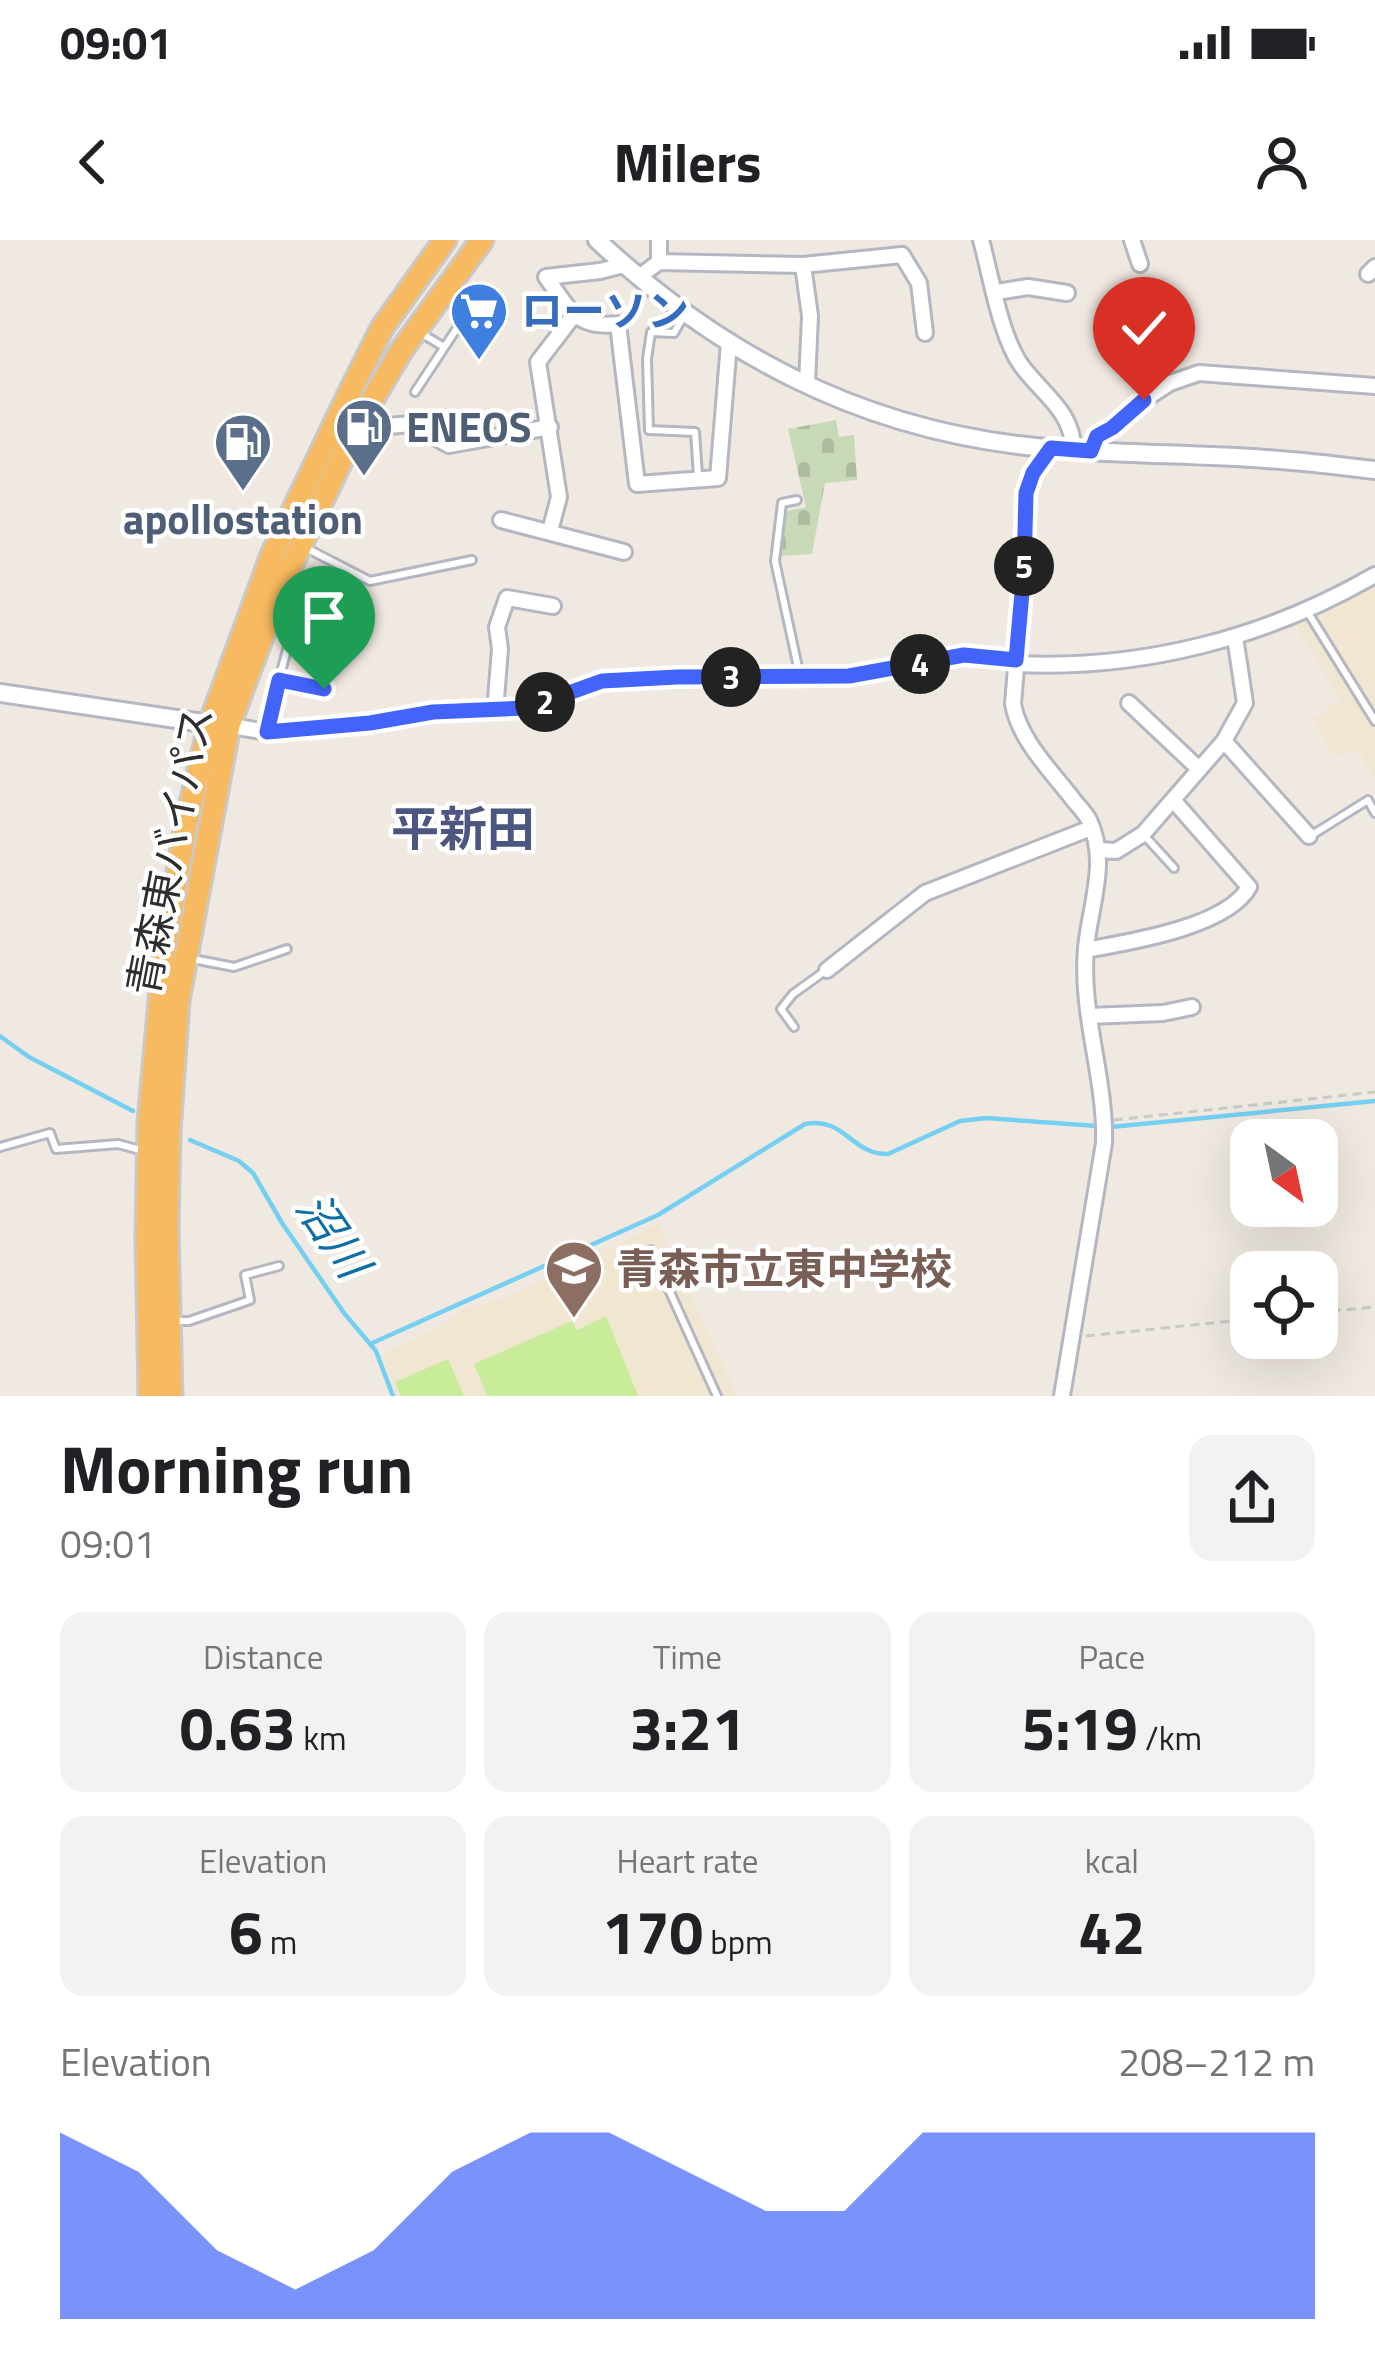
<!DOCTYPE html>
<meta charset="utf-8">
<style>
body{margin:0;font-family:"Titillium Web","Noto Sans JP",sans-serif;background:#f2f2f2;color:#202124;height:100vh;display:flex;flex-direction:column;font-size:45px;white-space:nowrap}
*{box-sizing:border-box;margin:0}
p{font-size:39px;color:#757577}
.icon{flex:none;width:66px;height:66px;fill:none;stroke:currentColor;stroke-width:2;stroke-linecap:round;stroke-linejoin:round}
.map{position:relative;height:1156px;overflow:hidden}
.panel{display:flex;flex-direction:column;background:#fff;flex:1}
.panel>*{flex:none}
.needle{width:78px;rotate:147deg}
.controls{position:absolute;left:1230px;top:879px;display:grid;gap:24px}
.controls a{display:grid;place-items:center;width:108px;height:108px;border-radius:24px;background:#fff;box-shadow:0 12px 48px #0002;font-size:60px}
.pin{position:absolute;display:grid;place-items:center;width:102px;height:102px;color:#fff;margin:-123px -51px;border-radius:50% 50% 50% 0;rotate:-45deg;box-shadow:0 0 12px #0007}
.pin .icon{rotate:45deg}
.km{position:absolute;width:60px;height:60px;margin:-30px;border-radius:50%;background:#222;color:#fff;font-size:33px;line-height:60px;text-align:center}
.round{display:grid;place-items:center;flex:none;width:126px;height:126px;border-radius:24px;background:#f2f2f2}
.overview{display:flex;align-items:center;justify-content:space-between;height:204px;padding:0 60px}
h1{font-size:66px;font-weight:700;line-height:90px}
.figures{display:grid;grid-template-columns:repeat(3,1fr);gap:18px;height:204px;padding:12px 60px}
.figures div{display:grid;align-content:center;border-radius:24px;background:#f2f2f2;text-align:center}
.figures b{font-size:60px;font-weight:700}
.figures small{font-size:33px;font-weight:400}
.figures p{font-size:33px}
.chart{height:336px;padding:24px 60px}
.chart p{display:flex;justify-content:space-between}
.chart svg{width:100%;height:216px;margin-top:12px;fill:#4264fb;opacity:.7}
.status{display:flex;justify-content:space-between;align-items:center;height:84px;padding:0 60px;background:#fff;direction:ltr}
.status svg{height:33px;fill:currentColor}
header{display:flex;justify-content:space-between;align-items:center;height:156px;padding:0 60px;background:#fff;font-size:54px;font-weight:700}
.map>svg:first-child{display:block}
</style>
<div class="status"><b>09:01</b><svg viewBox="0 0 49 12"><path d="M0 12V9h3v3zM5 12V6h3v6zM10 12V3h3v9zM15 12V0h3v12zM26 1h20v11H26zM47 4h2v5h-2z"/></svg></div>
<header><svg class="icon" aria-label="back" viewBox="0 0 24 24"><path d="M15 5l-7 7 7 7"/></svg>Milers<svg class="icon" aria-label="person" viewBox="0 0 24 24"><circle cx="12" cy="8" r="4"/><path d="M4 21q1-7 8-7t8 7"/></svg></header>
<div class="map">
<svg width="1375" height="1156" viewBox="0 0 1375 1156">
<defs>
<pattern id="cemetery-stones" width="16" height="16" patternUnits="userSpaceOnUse" patternTransform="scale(3)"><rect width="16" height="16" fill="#c8d9b8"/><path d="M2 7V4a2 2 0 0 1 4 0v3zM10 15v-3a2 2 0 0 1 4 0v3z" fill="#acbb9e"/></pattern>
</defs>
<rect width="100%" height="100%" fill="#efe9e1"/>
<g fill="#f0e6d1">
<path d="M1375 343V541L1360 512 1332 515 1313 478 1341 460 1295 384 1328 369Z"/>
<path d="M659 984 737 1156H396L382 1114 429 1093 466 1067 499 1060Z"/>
</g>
<path fill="url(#cemetery-stones)" d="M836 180 839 197 854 195 857 240 825 243 812 314 779 316 786 271 806 267 788 189Z"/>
<g fill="#c9ec9a">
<path d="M606 1076 638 1156H487L474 1124 572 1081 577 1090Z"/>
<path d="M448 1119 464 1156H401L395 1142Z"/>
</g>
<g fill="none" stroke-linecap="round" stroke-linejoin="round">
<g stroke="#75cff0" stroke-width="4.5">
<path d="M0 796 29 817 133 871"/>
<path d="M1111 887 1375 861"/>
<path d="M190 900 239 921 253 933 282 983 344 1073 376 1111 393 1156"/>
<path d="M370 1104 658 975 805 884C845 876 851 915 888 914L960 881 986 878 1097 886"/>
</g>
<g stroke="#b4b7c1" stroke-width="12">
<g id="service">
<path d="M685 74 674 93 651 92 647 119 649 190 695 192 698 236"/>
<path d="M419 92 444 107"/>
<path d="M415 152 461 82"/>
<path d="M797 260 782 263 775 321 799 432"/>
<path d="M306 308 370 341 472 320"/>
<path d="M283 350 308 360 359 368"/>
<path d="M1307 371 1375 481"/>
<path d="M279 439 294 384"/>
<path d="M267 488 279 439 324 449"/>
<path d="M1144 595 1174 628"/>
<path d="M1312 595 1368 560 1375 573"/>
<path d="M193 719 234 727 287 709"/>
<path d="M794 787 781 769 793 754 825 731"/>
<path d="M0 907 50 893 56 909 118 904 144 911"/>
<path d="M651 1010 717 1156"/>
<path d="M175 1081H189L250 1060 245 1035 279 1026"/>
</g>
</g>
<g stroke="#b4b7c1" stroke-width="20">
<g id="minor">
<path d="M659 0V22"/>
<path d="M981 0C991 36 1000 95 1021 125 1041 153 1074 172 1073 210"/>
<path d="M1132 0 1140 24"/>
<path d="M624 25 600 31 546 37C569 68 575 89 618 84L637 244 718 238 729 103"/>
<path d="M803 25 810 76 807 144"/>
<path d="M1368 34 1375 27"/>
<path d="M639 37 659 22 803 25 902 15 919 43 925 93"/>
<path d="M996 52 1028 47 1067 53"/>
<path d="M355 189 411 184 449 205 550 187"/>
<path d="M1051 208 1033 233 1026 253 1024 330 1013 464C1019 499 1051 531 1072 558 1077 565 1085 572 1089 580 1109 622 1090 665 1086 708 1080 774 1106 838 1104 903L1062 1156"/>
<path d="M1091 211 1097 197 1112 188 1144 160 1170 143 1199 133 1375 146"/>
<path d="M501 280 624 312"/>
<path d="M550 291 559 257 538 122 574 75"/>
<path d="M1016 424C1142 430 1266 398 1375 335"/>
<path d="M1129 463 1199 529"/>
<path d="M495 471 500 409 497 387 507 358 553 366"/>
<path d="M226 485 267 492 370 483 433 472 527 468 601 441 677 437 849 436 964 415 1016 420"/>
<path d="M1224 501 1309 596"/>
<path d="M1098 610 1116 611 1143 594 1224 501 1245 463 1235 397"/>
<path d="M1086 710C1129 702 1227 687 1249 647L1174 561"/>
<path d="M827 730 925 653 1091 588"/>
<path d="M1089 776 1163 773 1192 767"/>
</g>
</g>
<g stroke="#b4b7c1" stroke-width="22">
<g id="tertiary">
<path d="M597 0C717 112 854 185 1018 205 1100 215 1183 213 1266 219 1302 221 1339 226 1375 230"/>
<path d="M0 453 210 484"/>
</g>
</g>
<g stroke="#c9c9c9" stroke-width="27">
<g id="trunk">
<path d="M150 1156 147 999 149 882 165 706 186 584 210 484 272 315 348 156 382 88 445 0"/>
<path d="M171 1156 167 987 169 892 178 761 229 485 280 349 361 179 401 111 482 0"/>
</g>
</g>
<g stroke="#c9c9c9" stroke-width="3" stroke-dasharray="9 6" stroke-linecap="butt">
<path d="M1114 880 1375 852"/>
<path d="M1317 1072 1375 1067"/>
<path d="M1086 1096 1251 1079"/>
</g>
<use href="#service" stroke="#fff" stroke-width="6"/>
<use href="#minor" stroke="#fff" stroke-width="14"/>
<use href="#tertiary" stroke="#fff" stroke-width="16"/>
<use href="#trunk" stroke="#f8ba60" stroke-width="21"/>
</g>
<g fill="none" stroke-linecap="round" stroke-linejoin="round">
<g stroke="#fff" stroke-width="24">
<path id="route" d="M324 449 279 440 267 492 370 483 433 472 527 468 602 441 677 437 849 436 964 415 1016 420 1024 330 1026 253 1033 233 1051 208 1091 211 1097 196 1112 188 1144 160"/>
</g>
<use href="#route" stroke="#4264fb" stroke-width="15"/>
</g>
<defs>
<g id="supermarket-pin" transform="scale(3)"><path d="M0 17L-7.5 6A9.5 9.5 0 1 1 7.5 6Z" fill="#3f7fe0" stroke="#fff"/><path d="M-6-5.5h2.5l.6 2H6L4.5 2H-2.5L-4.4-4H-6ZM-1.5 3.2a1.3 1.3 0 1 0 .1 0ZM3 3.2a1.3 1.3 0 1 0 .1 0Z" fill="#fff"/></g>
<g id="fuel-pin" transform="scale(3)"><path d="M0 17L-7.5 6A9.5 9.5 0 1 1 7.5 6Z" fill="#5c6f8a" stroke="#fff"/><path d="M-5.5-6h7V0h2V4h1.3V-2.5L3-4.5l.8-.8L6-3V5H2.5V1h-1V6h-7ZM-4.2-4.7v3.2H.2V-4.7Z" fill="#fff"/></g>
<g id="school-pin" transform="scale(3)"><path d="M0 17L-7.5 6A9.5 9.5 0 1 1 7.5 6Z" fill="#8d6e63" stroke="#fff"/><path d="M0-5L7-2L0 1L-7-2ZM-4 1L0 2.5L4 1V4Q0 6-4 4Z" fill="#fff"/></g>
</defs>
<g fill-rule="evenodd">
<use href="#supermarket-pin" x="479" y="71"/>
<use href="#fuel-pin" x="364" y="187"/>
<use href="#fuel-pin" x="243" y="202"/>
<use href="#school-pin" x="574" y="1029"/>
</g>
<g text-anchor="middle" stroke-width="9" stroke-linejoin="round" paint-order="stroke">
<g font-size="42" font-weight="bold" fill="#366cbe" stroke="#fff" text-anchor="start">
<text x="521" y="86">ローソン</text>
</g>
<g font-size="42" font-weight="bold" fill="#4e5e75" stroke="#fff" text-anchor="start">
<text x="406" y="202">ENEOS</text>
<text x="243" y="294" text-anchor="middle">apollostation</text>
</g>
<g font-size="42" fill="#2e2e2e" stroke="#fff">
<text transform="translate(170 611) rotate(-79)" y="15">青森東バイパス</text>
</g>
<g font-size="42" font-weight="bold" fill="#785e54" stroke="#fff" text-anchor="start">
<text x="616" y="1044">青森市立東中学校</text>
</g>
<g font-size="45" font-style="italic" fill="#0d6fa3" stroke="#fff">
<text transform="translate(333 995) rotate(56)" y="16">沼川</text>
</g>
<g font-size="48" font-weight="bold" fill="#4d5680" stroke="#fff">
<text x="463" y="606">平新田</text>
</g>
</g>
</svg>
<div class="controls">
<a><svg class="needle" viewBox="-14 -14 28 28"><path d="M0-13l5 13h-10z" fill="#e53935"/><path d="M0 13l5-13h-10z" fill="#757577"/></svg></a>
<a><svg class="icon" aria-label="locate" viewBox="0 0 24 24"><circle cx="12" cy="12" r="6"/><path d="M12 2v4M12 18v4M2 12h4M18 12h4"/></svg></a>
</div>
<div class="pin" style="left:324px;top:449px;background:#1e9e55"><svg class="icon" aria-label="arrive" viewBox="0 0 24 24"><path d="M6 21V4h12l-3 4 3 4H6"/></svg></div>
<div class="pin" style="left:1144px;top:160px;background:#d93025"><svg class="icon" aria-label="check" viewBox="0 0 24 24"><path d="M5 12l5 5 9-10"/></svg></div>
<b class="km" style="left:545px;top:462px">2</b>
<b class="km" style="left:731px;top:437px">3</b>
<b class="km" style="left:920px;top:424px">4</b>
<b class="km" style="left:1024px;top:326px">5</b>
</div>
<section class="panel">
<div class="overview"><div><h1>Morning run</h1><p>09:01</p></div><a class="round"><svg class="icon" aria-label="share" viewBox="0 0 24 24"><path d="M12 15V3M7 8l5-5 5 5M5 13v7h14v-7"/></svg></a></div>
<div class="figures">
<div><p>Distance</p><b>0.63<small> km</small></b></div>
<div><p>Time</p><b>3:21</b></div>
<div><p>Pace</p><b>5:19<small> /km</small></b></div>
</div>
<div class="figures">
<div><p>Elevation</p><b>6<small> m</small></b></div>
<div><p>Heart rate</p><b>170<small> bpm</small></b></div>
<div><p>kcal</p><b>42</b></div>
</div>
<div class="chart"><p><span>Elevation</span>208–212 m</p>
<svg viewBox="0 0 160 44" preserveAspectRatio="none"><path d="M0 44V6L10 14L20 30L30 38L40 30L50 14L60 6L70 6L80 14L90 22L100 22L110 6L120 6L130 6L140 6L150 6L160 6V44z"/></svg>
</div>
</section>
